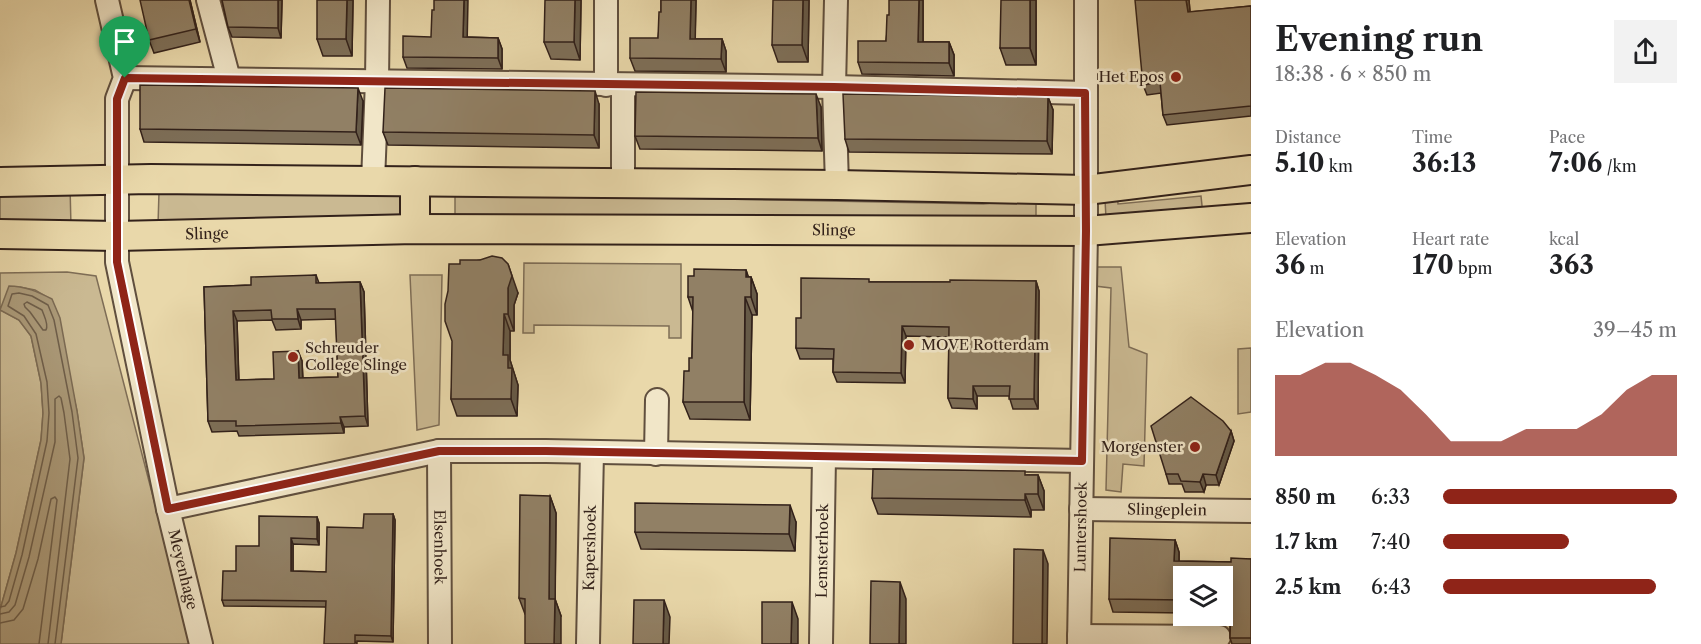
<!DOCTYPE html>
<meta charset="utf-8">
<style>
body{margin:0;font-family:"Libre Caslon Text",serif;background:#f2f2f2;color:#202124;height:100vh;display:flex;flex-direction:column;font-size:22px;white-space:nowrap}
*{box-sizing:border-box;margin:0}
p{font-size:20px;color:#757577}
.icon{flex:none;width:33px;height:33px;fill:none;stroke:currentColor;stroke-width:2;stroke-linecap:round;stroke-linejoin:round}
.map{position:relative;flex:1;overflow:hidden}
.side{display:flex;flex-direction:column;background:#fff;width:450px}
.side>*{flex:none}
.tools{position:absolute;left:1173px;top:566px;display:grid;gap:12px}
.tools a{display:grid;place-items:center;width:60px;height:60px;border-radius:0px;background:#fff;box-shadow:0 3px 15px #0003;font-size:30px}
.pin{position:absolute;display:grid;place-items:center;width:51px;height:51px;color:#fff;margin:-62px -26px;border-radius:50% 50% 50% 0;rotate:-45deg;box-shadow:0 0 6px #0007}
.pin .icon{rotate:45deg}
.round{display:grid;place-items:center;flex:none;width:63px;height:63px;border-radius:0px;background:#f2f2f2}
.summary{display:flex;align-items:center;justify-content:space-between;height:102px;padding:0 24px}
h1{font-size:33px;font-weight:800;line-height:45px}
.stats{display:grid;grid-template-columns:repeat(3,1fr);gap:9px;height:102px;padding:6px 24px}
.stats div{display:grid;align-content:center}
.stats b{font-size:26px;font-weight:800}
.stats small{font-size:16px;font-weight:400}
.stats p{font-size:16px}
.chart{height:168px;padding:12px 24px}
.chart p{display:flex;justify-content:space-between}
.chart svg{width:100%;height:108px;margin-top:6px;fill:#8f2418;opacity:.7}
ul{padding:0 24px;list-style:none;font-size:20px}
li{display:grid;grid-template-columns:96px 72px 1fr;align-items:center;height:45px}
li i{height:15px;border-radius:8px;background:#8f2418}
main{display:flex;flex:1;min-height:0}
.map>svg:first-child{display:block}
</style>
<main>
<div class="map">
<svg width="1251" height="644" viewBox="0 0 1251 644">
<rect width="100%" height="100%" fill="#e9d8aa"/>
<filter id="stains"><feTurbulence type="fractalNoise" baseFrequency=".00333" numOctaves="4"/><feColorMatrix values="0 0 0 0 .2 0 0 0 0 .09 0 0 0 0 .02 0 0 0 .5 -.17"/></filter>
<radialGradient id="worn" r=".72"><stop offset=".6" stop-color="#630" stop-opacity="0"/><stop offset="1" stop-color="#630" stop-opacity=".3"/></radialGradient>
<g fill="#cab992" stroke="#7e6d56" stroke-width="1.5">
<path d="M70 186 71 227 0 226V187Z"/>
<path d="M159 192 402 194 403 207 401 215 391 220 158 225Z"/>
<path d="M455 194 983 204 1036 198V226L455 219Z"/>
<path d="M1117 194 1118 204 1201 196 1203 215 1106 218 1105 200Z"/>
<path d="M524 263 681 264V338H669V326L534 325V333H523Z"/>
<path d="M1096 267H1121L1129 347 1147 354 1144 466 1123 464 1121 492 1106 490 1111 288 1095 286Z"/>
<path d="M67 272 96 276 191 644H61L84 458 77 411 52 300 35 290 20 287 0 308V273Z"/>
<path d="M410 275H442L439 425 417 430Z"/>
<path d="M0 310 19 320 31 336 41 383 43 413 41 440 16 553 0 610Z"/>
<path d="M1251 348V412L1238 414V349Z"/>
</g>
<path fill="#ab9a79" stroke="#7b6a53" stroke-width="1.5" d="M9 286C25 286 38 292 52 299L60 318 77 411 84 458 61 644H0V610L16 553 41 440 43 413 41 383 31 336 19 320 0 310Z"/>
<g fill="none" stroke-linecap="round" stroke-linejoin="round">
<g stroke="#6e5e4a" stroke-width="1.5">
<path d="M27 302 42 310C44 316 49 324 46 330H43L30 312 25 307 24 304Z"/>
<path d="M0 607 5 606 9 601 22 555 47 441 49 413 47 382 36 334 24 316 8 306 12 294 19 293 32 296 48 305 54 320 72 412 78 458 55 644"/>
<path d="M0 614 9 612 15 605 29 557 55 442V399L59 396 61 398 64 413 70 459 48 644"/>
<path d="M0 623 14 620 23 609 38 559 51 499 55 497 57 500 39 644"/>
</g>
<g stroke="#604f3e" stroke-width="26">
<g id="minor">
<path id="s1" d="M107 0 125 78 117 99V262L168 509 201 644"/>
<path d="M208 0 229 79"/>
<path d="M606 0V85"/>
<path d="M836 0 834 87 837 185"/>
<path d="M125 78 834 87 1085 93"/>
<path d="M623 85V184"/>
<path d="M373 181 377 81 378 0"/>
<path id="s2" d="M439 451 440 644"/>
<path d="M656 454 657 400"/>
<path d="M168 509 439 451H546L1082 461"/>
<path id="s3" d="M1081 509 1251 511"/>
<path d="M1079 636 1219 637"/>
<path id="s4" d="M588 644 592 452"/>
<path id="s5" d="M821 644 824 457"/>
<path id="s6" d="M1079 644 1086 231V0"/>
</g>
</g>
<g stroke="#32211a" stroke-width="32">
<g id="major">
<path d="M0 182 151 179 373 181 837 185 1086 190 1251 170"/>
<path d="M415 229V181"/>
<path id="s7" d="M0 234 117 236 415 229 1086 231 1251 218"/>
</g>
</g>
<use href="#minor" stroke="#f1e6c8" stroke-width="22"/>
<use href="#major" stroke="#e9d8aa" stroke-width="28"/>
</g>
<g fill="#7d6e57" stroke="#32211a" stroke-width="1.5" fill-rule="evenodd">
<path d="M190 0 200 42 154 53 149 40Z"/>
<path d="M222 0H282L281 38 232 37 228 27Z"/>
<path d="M353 0 352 56H323L317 39Z"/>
<path d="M581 0 580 60 551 59 544 42Z"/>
<path d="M661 0H696L695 39H722L726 51V72L635 71 630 58 658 38 661 12Z"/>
<path d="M809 0 808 62H778L772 45Z"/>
<path d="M923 0V42H949L954 55V76L862 74 858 62 886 41 889 15Z"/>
<path d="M1036 0V65H1006L1000 48Z"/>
<path d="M1189 0 1190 12 1251 6V116L1167 125 1163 115 1161 93 1147 95 1143 85Z"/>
<path d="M467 37 498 38 502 49V69L407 68 403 57Z"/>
<path d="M1048 97 1053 110 1052 154 849 152 845 139Z"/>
<path d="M363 101 361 145 144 142 140 129Z"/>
<path d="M599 104V148L388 145 383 132Z"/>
<path d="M821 107 822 151 640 149 635 136Z"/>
<path d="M480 260 518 293 514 305V331H510V360L518 385 517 416H457L451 399 460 264Z"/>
<path d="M746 270 748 277H751L757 294V315H752L750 420 690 419 683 402 692 358 693 312 688 297 694 276Z"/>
<path d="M316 275 319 283 360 282 364 292 368 426 344 427V433L239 436 237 431 212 432 208 421 204 287 251 285ZM336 319 338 377 303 378 302 361 298 351 274 379 239 380 237 321 272 320 276 330 301 329V320Z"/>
<path d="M1036 281 1039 291 1038 409H1013L1009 396H977V409L952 408 948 398 949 337 906 336 905 383 837 382 833 372V359H800L796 348 801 318 870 282H950Z"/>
<path d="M1231 431 1234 441 1219 485H1206L1204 492H1185L1182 484H1169L1166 474Z"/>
<path d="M1027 475H1038L1044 491V510H1031V517L878 514 872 498Z"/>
<path d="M550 496 556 513 555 599 561 616 525 614 519 598Z"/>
<path d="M393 514 395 520 393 642 357 641V644L325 607 224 606 222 600 236 571 259 546 317 517 319 523V545L293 544V571L326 572 363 528Z"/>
<path d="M796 522 795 551 641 549 635 532Z"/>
<path d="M1175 540 1179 552V561L1231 562 1251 559V644H1232L1230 638V614H1222V576H1184V613L1113 612 1109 599Z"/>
</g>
<g fill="#665a47" stroke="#32211a" stroke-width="1.5">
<path d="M189 0H190L200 42 196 29Z"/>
<path d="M278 0H282L281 38 278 28Z"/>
<path d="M347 0H353L352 56 346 39Z"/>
<path d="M464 0H468L467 48 463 37Z"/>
<path d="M575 0H581L580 60 574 42Z"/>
<path d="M691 0H696L695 51 690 39Z"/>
<path d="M803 0H809L808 62 802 45Z"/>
<path d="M919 0H923V54L918 42Z"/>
<path d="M1030 0H1036V65L1030 48Z"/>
<path d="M1186 0H1189L1191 23 1188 12Z"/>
<path d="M498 38 502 49V69L498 58Z"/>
<path d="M722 39 726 51V72L721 59Z"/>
<path d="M949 42 954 55V76L949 63Z"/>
<path d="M358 88 363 101 361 145 356 132Z"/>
<path d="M595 91 599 104V148L594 135Z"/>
<path d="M816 94 821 107 822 151 818 138Z"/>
<path d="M1048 97 1053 110 1052 154 1047 141Z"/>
<path d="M508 264 518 293 514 305V331L508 314Z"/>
<path d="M746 270 751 284V277L757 294V315L751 297 746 277Z"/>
<path d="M1036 281 1039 291 1038 409 1034 399Z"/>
<path d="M360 282 364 292 368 426 365 416Z"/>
<path d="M745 297 752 315 750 420 744 402Z"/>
<path d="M297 309 301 320V329L298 319Z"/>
<path d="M233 311 237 321 239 390 236 380Z"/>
<path d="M504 314 510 331V360L518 385 517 416 511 399 503 355Z"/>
<path d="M902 326 906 336 905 383 901 373Z"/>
<path d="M298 351 302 361 303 388 299 378Z"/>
<path d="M973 386 977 396V409L973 399Z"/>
<path d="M340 417 344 427V433L341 423Z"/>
<path d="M1231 431 1234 441 1219 485 1216 475Z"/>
<path d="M1203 474 1206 485 1204 492 1200 482Z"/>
<path d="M1038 475 1044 491V510L1038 494Z"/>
<path d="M1025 494 1031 510V517L1025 500Z"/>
<path d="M550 496 556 513 555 616 549 599Z"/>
<path d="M790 505 796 522 795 551 789 534Z"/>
<path d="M393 514 395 520 393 642 391 636Z"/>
<path d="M317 517 319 523V545L317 539Z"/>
<path d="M291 538 293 544V578L291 571Z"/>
<path d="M1175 540 1179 552V574L1174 561Z"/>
<path d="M1043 550 1048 564 1047 644H1042Z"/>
<path d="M900 582 906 599V644H899Z"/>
<path d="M555 599 561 616V644H554Z"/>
<path d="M664 600 670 617 669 644H663Z"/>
<path d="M792 602 798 619V644H791Z"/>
</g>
<g fill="#918065" stroke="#32211a" stroke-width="1.5" fill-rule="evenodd">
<path d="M140 0H189L196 29 149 40Z"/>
<path d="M222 0H278V28L228 27Z"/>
<path d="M317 0H347L346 39H317Z"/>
<path d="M434 0H464L463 37 498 38V58L403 57V36L431 37 432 10H434Z"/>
<path d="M545 0H575L574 42H544Z"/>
<path d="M661 0H691L690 39H722L721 59 630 58V38H658L659 12H661Z"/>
<path d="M773 0H803L802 45H772Z"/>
<path d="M889 0H919L918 42H949V63L858 62V41H886L887 15H889Z"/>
<path d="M1001 0H1030V48H1000Z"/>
<path d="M1135 0H1186L1188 12 1251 6V106L1163 115 1160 82 1143 85Z"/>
<path d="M140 85 358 88 356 132 140 129Z"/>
<path d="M385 88 595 91 594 135 383 132Z"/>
<path d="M636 92 816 94 818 138 635 136Z"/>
<path d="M843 94 1048 97 1047 141 845 139Z"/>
<path d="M492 256 502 258 508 264 512 276 508 288V314H504L503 355H508V368H512L511 399H451L452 341 445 321V304L448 291 449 264H460V260H480Z"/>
<path d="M694 269 746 270V277H751V297H745L744 402H683L684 371H689V358H692L693 297H688V276H694Z"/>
<path d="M316 275V283L360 282 365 416 340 417 341 423 236 426V421H208L204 287 251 285V277ZM297 309H335L338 377 299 378 298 351 273 352 274 379 236 380 233 311 271 310 272 319H298Z"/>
<path d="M801 278 869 279V282H950V280L1036 281 1034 399H1009L1010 386H973V399L948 398 949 327 902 326 901 373 833 372 834 349 796 348V318H801Z"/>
<path d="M1191 397 1223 421 1231 431 1216 475 1203 474 1200 482 1181 481 1178 474H1166L1151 426Z"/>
<path d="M873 469 1025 471V475H1038V494H1025V500L872 498Z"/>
<path d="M520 495 550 496 549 599H555L554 644H525V599L519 598Z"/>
<path d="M635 503 790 505 789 534 635 532Z"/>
<path d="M364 514H393L391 636 355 635V644H324L326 601 222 600 223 571H236V546H259V516L317 517V539L291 538V571L326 572 327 527 363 528Z"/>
<path d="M1110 538 1175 540 1174 561 1231 562V558L1251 559V638H1230L1231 601H1222V576H1184V600L1109 599Z"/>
<path d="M1014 549 1043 550 1042 644H1013Z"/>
<path d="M871 581 900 582 899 644H870Z"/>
<path d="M634 600H664L663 644H633Z"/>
<path d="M762 602H792L791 644H762Z"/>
</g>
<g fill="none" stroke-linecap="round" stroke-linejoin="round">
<g stroke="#fff" stroke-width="12">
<path id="route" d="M125 78 834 87 1085 93 1086 231 1082 461 546 451H439L168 509 117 262V99Z"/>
</g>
<use href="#route" stroke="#8f2418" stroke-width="8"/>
</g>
<g fill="#8f2418" stroke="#f1e6c8" stroke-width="2">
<circle cx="1176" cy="77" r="6"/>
<circle cx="909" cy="345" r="6"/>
<circle cx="293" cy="357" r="6"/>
<circle cx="1195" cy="447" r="6"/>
</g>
<g text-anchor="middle" stroke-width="5" stroke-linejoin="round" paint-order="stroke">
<g font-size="15" fill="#32211a" stroke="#f1e6c8" text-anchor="end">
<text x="1164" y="82">Het Epos</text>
<text x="921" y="350" text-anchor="start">MOVE Rotterdam</text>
<text x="305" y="353" text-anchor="start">Schreuder<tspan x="305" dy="17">College Slinge</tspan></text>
<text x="1183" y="452">Morgenster</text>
</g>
<g font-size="15" fill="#32211a" stroke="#f1e6c8">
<text dy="5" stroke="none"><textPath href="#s7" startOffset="834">Slinge</textPath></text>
<text dy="5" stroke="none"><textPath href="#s7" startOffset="207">Slinge</textPath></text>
<text dy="5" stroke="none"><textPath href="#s3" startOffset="86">Slingeplein</textPath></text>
<text dy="5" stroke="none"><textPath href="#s6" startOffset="117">Luntershoek</textPath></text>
<text dy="5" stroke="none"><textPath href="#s2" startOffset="96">Elsenhoek</textPath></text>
<text dy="5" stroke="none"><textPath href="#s4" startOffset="96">Kapershoek</textPath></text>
<text dy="5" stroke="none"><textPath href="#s5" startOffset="93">Lemsterhoek</textPath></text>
<text dy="5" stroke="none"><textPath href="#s1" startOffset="580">Meyenhage</textPath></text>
</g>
</g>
<rect width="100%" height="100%" filter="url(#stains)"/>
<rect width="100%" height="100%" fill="url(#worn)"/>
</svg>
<div class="tools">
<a><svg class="icon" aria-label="layers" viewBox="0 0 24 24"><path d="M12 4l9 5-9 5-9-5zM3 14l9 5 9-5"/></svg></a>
</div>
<div class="pin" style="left:125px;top:78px;background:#1e9e55"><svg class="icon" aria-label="arrive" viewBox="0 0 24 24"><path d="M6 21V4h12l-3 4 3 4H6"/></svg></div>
</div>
<section class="side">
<div class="summary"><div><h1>Evening run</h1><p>18:38 · 6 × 850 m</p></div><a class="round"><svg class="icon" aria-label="share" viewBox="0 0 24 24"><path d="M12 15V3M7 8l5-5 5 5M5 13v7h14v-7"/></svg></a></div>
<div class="stats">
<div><p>Distance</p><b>5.10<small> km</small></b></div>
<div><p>Time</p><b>36:13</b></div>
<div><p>Pace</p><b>7:06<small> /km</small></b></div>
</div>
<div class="stats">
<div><p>Elevation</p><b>36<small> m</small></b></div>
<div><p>Heart rate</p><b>170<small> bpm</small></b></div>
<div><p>kcal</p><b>363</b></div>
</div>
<div class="chart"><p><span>Elevation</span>39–45 m</p>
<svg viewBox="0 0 160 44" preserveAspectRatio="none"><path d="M0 44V11L10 11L20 6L30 6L40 11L50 17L60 27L70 38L80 38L90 38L100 33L110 33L120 33L130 27L140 17L150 11L160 11V44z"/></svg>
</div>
<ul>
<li><b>850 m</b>6:33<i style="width:100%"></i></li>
<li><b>1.7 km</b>7:40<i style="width:54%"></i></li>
<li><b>2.5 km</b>6:43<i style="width:91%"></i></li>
</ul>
</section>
</main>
